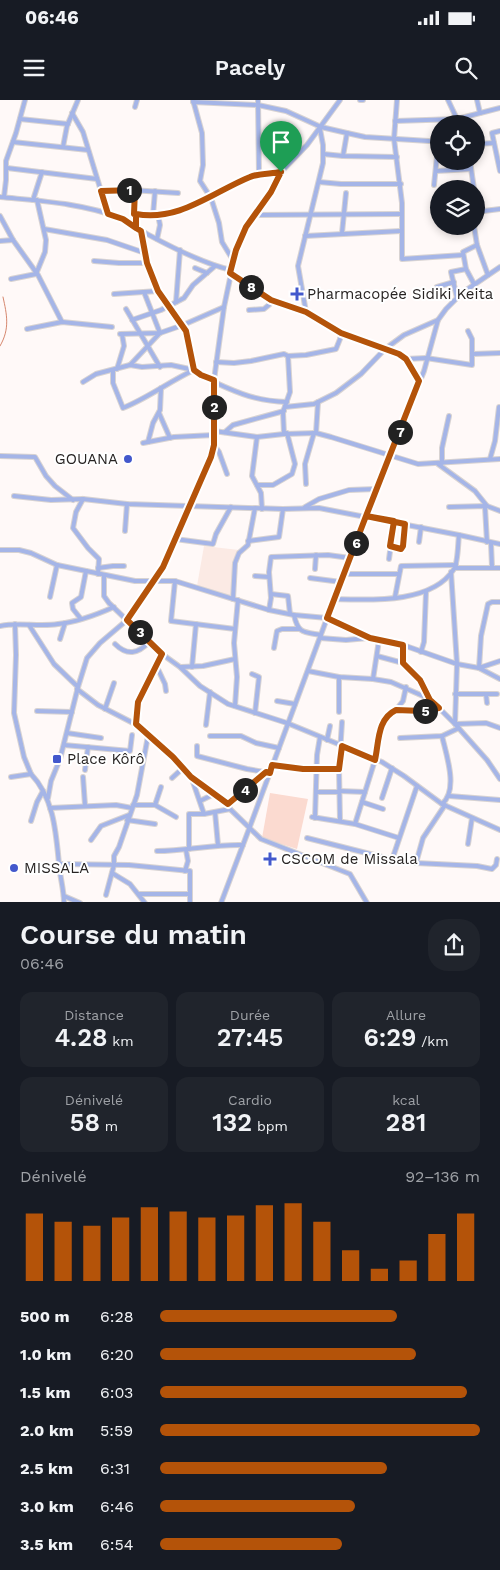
<!DOCTYPE html>
<html lang="fr">
<meta charset="utf-8">
<style>
body{margin:0;font-family:"Work Sans",sans-serif;background:#20242c;color:#f1f3f6;height:100vh;display:flex;flex-direction:column;font-size:19px;white-space:nowrap}
*{box-sizing:border-box;margin:0}
p{font-size:16px;color:#9ea1a6}
.icon{flex:none;width:28px;height:28px;fill:none;stroke:currentColor;stroke-width:2;stroke-linecap:round;stroke-linejoin:round}
.map{position:relative;height:802px;overflow:hidden}
.panel{display:flex;flex-direction:column;background:#171b24;flex:1}
.panel>*{flex:none}
.buttons{position:absolute;left:430px;top:15px;display:grid;gap:10px}
.buttons a{display:grid;place-items:center;width:55px;height:55px;border-radius:50%;background:#171b24;box-shadow:0 2px 8px #0003;font-size:25px}
.pin{position:absolute;display:grid;place-items:center;width:42px;height:42px;color:#fff;margin:-51px -21px;border-radius:50% 50% 50% 0;rotate:-45deg;box-shadow:0 0 5px #0007}
.pin .icon{rotate:45deg}
.km{position:absolute;width:25px;height:25px;margin:-12px;border-radius:50%;background:#222;color:#fff;font-size:14px;line-height:25px;text-align:center}
.round{display:grid;place-items:center;flex:none;width:52px;height:52px;border-radius:20px;background:#20242c}
.summary{display:flex;align-items:center;justify-content:space-between;height:85px;padding:0 20px}
h1{font-size:28px;font-weight:600;line-height:38px}
.stats{display:grid;grid-template-columns:repeat(3,1fr);gap:8px;height:85px;padding:5px 20px}
.stats div{display:grid;align-content:center;border-radius:12px;background:#20242c;text-align:center}
.stats b{font-size:25px;font-weight:600}
.stats small{font-size:14px;font-weight:400}
.stats p{font-size:14px}
.chart{height:140px;padding:10px 20px}
.chart p{display:flex;justify-content:space-between}
.chart svg{width:100%;height:90px;margin-top:5px;stroke:#b45309;stroke-width:6}
ul{padding:0 20px;list-style:none;font-size:16px}
li{display:grid;grid-template-columns:80px 60px 1fr;align-items:center;height:38px}
li i{height:12px;border-radius:6px;background:#b45309}
.status{display:flex;justify-content:space-between;align-items:center;height:35px;padding:0 25px;background:#171b24;direction:ltr}
.status svg{height:14px;fill:currentColor}
header{display:flex;justify-content:space-between;align-items:center;height:65px;padding:0 20px;background:#171b24;font-size:22px;font-weight:600}
.map>svg:first-child{display:block}
</style>
<div class="status"><b>06:46</b><svg viewBox="0 0 49 12"><path d="M0 12V9h3v3zM5 12V6h3v6zM10 12V3h3v9zM15 12V0h3v12zM26 1h20v11H26zM47 4h2v5h-2z"/></svg></div>
<header><svg class="icon" aria-label="menu" viewBox="0 0 24 24"><path d="M4 6h16M4 12h16M4 18h16"/></svg>Pacely<svg class="icon" aria-label="search" viewBox="0 0 24 24"><circle cx="10" cy="10" r="6"/><path d="M15 15l6 6"/></svg></header>
<div class="map">
<svg width="500" height="803" viewBox="0 0 500 803">
<rect width="100%" height="100%" fill="#fff9f8"/>
<path fill="#fbeae4" d="M204 446 239 450 233 496 197 486Z"/>
<path fill="#fbdad0" d="M270 693 308 699 297 749 262 738Z"/>
<g fill="none" stroke-linecap="round" stroke-linejoin="round">
<path stroke="#d6876e" stroke-width="1" d="M0 246C10 229 7 215 3 197"/>
<g stroke="#d8d3d2" stroke-width="6">
<g id="minor">
<path d="M193 0 202 33 203 65 200 81 211 98 219 123 222 142 233 160"/>
<path d="M258 0 259 75"/>
<path d="M360 0H363"/>
<path d="M397 0 394 39 402 103V159L463 155"/>
<path d="M448 0 457 19 461 24"/>
<path d="M477 0 480 13"/>
<path d="M193 2 258 5 286 11 321 27 347 33 365 37 429 41"/>
<path d="M135 7 137 0"/>
<path d="M72 13 83 32 108 114"/>
<path d="M20 19 68 24"/>
<path d="M395 21 457 19 500 8"/>
<path d="M500 31 492 33 500 71"/>
<path d="M13 42 88 50"/>
<path d="M476 44 494 43"/>
<path d="M63 47 67 26 78 0"/>
<path d="M323 54 343 56 397 57"/>
<path d="M343 56 347 33"/>
<path d="M470 61 474 89"/>
<path d="M7 68 97 79"/>
<path d="M436 71 471 69"/>
<path d="M319 82 341 84H401"/>
<path d="M434 85 438 46"/>
<path d="M135 90 134 114 153 115 173 113 211 98 251 76 281 72"/>
<path d="M101 91 131 90 178 93"/>
<path d="M0 97C40 101 82 103 121 118 130 121 138 129 147 134 171 147 205 164 231 170"/>
<path d="M4 97 6 80V61L16 33 25 0"/>
<path d="M33 100 42 72"/>
<path d="M476 112 500 109"/>
<path d="M153 115 155 91"/>
<path d="M254 115 401 114"/>
<path d="M0 116 13 140 38 175 62 222"/>
<path d="M474 126 477 145 488 175"/>
<path d="M136 128V114"/>
<path d="M44 129 107 140 145 153"/>
<path d="M141 131 147 163 158 191 185 231 194 270"/>
<path d="M342 133 346 93"/>
<path d="M305 136 401 131"/>
<path d="M157 139 160 125 158 115"/>
<path d="M0 141 13 140"/>
<path d="M94 161 119 163H147"/>
<path d="M195 168 207 173"/>
<path d="M230 173 271 200 306 212 341 233 399 254 406 259 426 258 472 265V239L468 231"/>
<path d="M11 179 36 174 45 152 46 140 37 100"/>
<path d="M474 184 466 169 463 152 477 145"/>
<path d="M437 187 454 182"/>
<path d="M144 192 160 233"/>
<path d="M114 194 158 191"/>
<path d="M457 198 451 172 466 169"/>
<path d="M176 202 180 150"/>
<path d="M126 209 160 267"/>
<path d="M249 210 264 209 270 204 271 200"/>
<path d="M306 212 298 166 323 63V45L320 29"/>
<path d="M132 220 161 210 184 198 193 185 215 166"/>
<path d="M27 229 62 222 112 227"/>
<path d="M120 234 160 233 183 225 224 207"/>
<path d="M472 254 500 253"/>
<path d="M288 256 306 255 336 249 340 239 341 233"/>
<path d="M406 259 419 281"/>
<path d="M216 262 234 263 251 261 284 254 288 256 290 292 283 312 284 334 316 333 331 337 418 364 500 359"/>
<path d="M130 265 159 234"/>
<path d="M117 269 124 246 122 234"/>
<path d="M113 270V283L123 308C148 298 170 281 194 270"/>
<path d="M83 282 96 274 130 265 142 267 171 265 194 270 201 275 214 280"/>
<path d="M214 282C240 294 257 301 287 302"/>
<path d="M285 307 314 304 336 293 361 274 385 249 404 235 438 220"/>
<path d="M159 313 170 338"/>
<path d="M214 331 257 337 284 334"/>
<path d="M225 332 233 325 284 311"/>
<path d="M316 333 318 302"/>
<path d="M257 337 252 376 261 393 262 409"/>
<path d="M148 342 153 323 160 310 161 288"/>
<path d="M143 343 174 337 214 335"/>
<path d="M214 345 219 352 227 374"/>
<path d="M0 356 35 357 46 376 55 386 73 400"/>
<path d="M490 359 495 341 499 307"/>
<path d="M442 363V348L449 316"/>
<path d="M438 364 475 391 487 406"/>
<path d="M306 384 305 364 314 333"/>
<path d="M257 385H273L292 374 295 364 287 333"/>
<path d="M14 396 51 400 83 399 127 404 283 409 319 408 459 435C458 443 458 463 454 469 432 504 370 500 334 499"/>
<path d="M83 399 76 412 73 428 88 448 99 459 98 474"/>
<path d="M305 407 319 399 349 390 376 389"/>
<path d="M449 407 487 406 500 411"/>
<path d="M485 407 487 442"/>
<path d="M125 431 127 404"/>
<path d="M459 435 500 444"/>
<path d="M175 439 213 444 216 434 231 407"/>
<path d="M248 441 279 437 283 409"/>
<path d="M419 442 421 427"/>
<path d="M491 443 492 467"/>
<path d="M390 447 399 449 402 448 405 423"/>
<path d="M0 450H19L31 453 57 465 135 481H175L269 510 294 515 327 518 370 538 403 545 457 564 451 472"/>
<path d="M389 459 394 421"/>
<path d="M98 468 113 466H124"/>
<path d="M456 468H500"/>
<path d="M315 469 316 455"/>
<path d="M344 474H399"/>
<path d="M104 475V496L109 503 162 554 180 567 200 586 228 604 287 623 382 662 404 676 442 704 500 730"/>
<path d="M255 476 269 477"/>
<path d="M310 478 341 482"/>
<path d="M175 481 171 521 235 529"/>
<path d="M271 494 288 496 290 514"/>
<path d="M50 497 57 465"/>
<path d="M395 497 401 466 456 465"/>
<path d="M233 499 235 463 239 453 248 445 255 408"/>
<path d="M500 502H492L488 504 481 536 479 568 457 564 455 624 487 660 500 679"/>
<path d="M269 510 271 498 269 472 271 457 328 455 350 458"/>
<path d="M294 515C298 534 304 532 321 535"/>
<path d="M81 519 73 509 72 503 81 497 86 471"/>
<path d="M29 525 54 564 78 587"/>
<path d="M0 526C19 522 39 527 58 524 78 522 96 515 114 507"/>
<path d="M320 538 346 540 368 538"/>
<path d="M60 539 65 523"/>
<path d="M115 544C127 556 138 554 149 542"/>
<path d="M274 548 277 531 282 529H299"/>
<path d="M421 552 424 542 426 492"/>
<path d="M377 556 403 563 420 580 430 599 455 624 486 623 500 628"/>
<path d="M500 561 479 568 500 579"/>
<path d="M403 563V545"/>
<path d="M156 565 165 584 166 591"/>
<path d="M181 567 203 566 235 559"/>
<path d="M192 567 196 524"/>
<path d="M308 571 339 577 373 579 391 582 430 599"/>
<path d="M252 574 259 577 255 613"/>
<path d="M373 579 379 540"/>
<path d="M77 589 98 605 135 624 173 657 191 677 229 704 230 709 261 739 350 774 367 803"/>
<path d="M455 594H497"/>
<path d="M486 594 487 603"/>
<path d="M277 601 295 604"/>
<path d="M235 606 237 577 234 543 238 500"/>
<path d="M105 609 114 583"/>
<path d="M396 610 403 601 406 587"/>
<path d="M37 611 72 612"/>
<path d="M339 612V577"/>
<path d="M135 624 138 602 162 554"/>
<path d="M206 625 210 592"/>
<path d="M67 633 101 638"/>
<path d="M210 636H241L256 643 279 648"/>
<path d="M400 638 442 636 459 628"/>
<path d="M327 640 330 626"/>
<path d="M64 645 130 651 132 635"/>
<path d="M197 646V656L247 669 270 673"/>
<path d="M272 665 303 669H339"/>
<path d="M85 670 88 647"/>
<path d="M31 674C54 698 56 733 59 764 60 777 64 790 64 803"/>
<path d="M11 677 31 674 24 657 14 613 16 555 15 524"/>
<path d="M83 677 85 705"/>
<path d="M172 678 183 668"/>
<path d="M192 679 204 714"/>
<path d="M339 691 365 692"/>
<path d="M316 692H339"/>
<path d="M449 696 500 700"/>
<path d="M48 698 51 681 60 659 78 587 87 558 100 543 127 520 163 467 211 357 214 345V280L224 207 236 150 246 127 271 92 281 72 307 45 340 0"/>
<path d="M382 698 392 668"/>
<path d="M200 701 214 694"/>
<path d="M362 702 383 709"/>
<path d="M229 704 266 672"/>
<path d="M442 704C459 690 446 654 442 636"/>
<path d="M133 705H155L161 687"/>
<path d="M155 705 176 717"/>
<path d="M50 708 116 705 132 708"/>
<path d="M215 712 218 745"/>
<path d="M312 717 355 724 399 738"/>
<path d="M315 718 317 655 320 637"/>
<path d="M127 720 155 724"/>
<path d="M31 721 37 702 43 691"/>
<path d="M340 721 339 669 342 622"/>
<path d="M355 724 375 660 381 626 384 619 396 610 423 611 439 608"/>
<path d="M307 738 390 759 393 757 417 686"/>
<path d="M91 740 101 726 129 715"/>
<path d="M468 744 472 718"/>
<path d="M189 749V714H204L230 709"/>
<path d="M157 751C186 751 214 744 243 745"/>
<path d="M390 759 416 763 477 766 492 769 496 765 497 759"/>
<path d="M416 763 423 738 445 705"/>
<path d="M59 764 129 765 190 771V803"/>
<path d="M185 771 188 761 186 750"/>
<path d="M112 773 130 784 145 803"/>
<path d="M139 794H190"/>
<path d="M106 795 114 765V756L119 747 137 695 148 636"/>
<path d="M64 796 80 803"/>
<path d="M221 803 249 729 370 402 424 271 438 220 446 209 462 193 500 167"/>
</g>
</g>
<use href="#minor" stroke="#a5b5e7" stroke-width="4"/>
</g>
<g fill="none" stroke-linecap="round" stroke-linejoin="round">
<g stroke="#fff" stroke-width="10">
<path id="route" d="M281 72C271 74 259 73 250 77 213 92 179 122 136 114V128L123 119 108 114 101 91 135 90 134 114H136V128L141 131 147 163 158 191 186 231 194 270 201 275 214 280V345L211 357 163 467 127 520 162 554 138 602 136 624 173 657 191 677 228 704 266 672 270 673 272 665 303 669H339L342 646 375 660C379 642 377 619 396 610L423 611 439 608 430 600 420 580 403 563V545L370 538 327 518 366 416 405 424 403 446 401 449 390 446 394 421 366 416 419 281 406 259 399 254 341 233 306 212 271 200 230 173 236 150 246 127 271 92 281 72"/>
</g>
<use href="#route" stroke="#b45309" stroke-width="6"/>
</g>
<g fill="#4358cc" stroke="#fff" stroke-width="2">
<path d="M294.5 186.5h5v5h5v5h-5v5h-5v-5h-5v-5h5z"/>
<circle cx="128" cy="359" r="5"/>
<rect x="52" y="654" width="10" height="10" rx="2.5"/>
<path d="M267.5 751.5h5v5h5v5h-5v5h-5v-5h-5v-5h5z"/>
<circle cx="14" cy="768" r="5"/>
</g>
<g text-anchor="middle" stroke-width="4" stroke-linejoin="round" paint-order="stroke">
<g font-size="15" fill="#282423" stroke="#fff" text-anchor="start">
<text x="307" y="199">Pharmacopée Sidiki Keita</text>
<text x="118" y="364" text-anchor="end">GOUANA</text>
<text x="67" y="664">Place Kôrô</text>
<text x="281" y="764">CSCOM de Missala</text>
<text x="24" y="773">MISSALA</text>
</g>
</g>
</svg>
<div class="buttons">
<a><svg class="icon" aria-label="locate" viewBox="0 0 24 24"><circle cx="12" cy="12" r="6"/><path d="M12 2v4M12 18v4M2 12h4M18 12h4"/></svg></a>
<a><svg class="icon" aria-label="layers" viewBox="0 0 24 24"><path d="M12 4l9 5-9 5-9-5zM3 14l9 5 9-5"/></svg></a>
</div>
<div class="pin" style="left:281px;top:72px;background:#1e9e55"><svg class="icon" aria-label="arrive" viewBox="0 0 24 24"><path d="M6 21V4h12l-3 4 3 4H6"/></svg></div>
<b class="km" style="left:129px;top:90px">1</b>
<b class="km" style="left:214px;top:307px">2</b>
<b class="km" style="left:140px;top:532px">3</b>
<b class="km" style="left:245px;top:690px">4</b>
<b class="km" style="left:425px;top:611px">5</b>
<b class="km" style="left:356px;top:443px">6</b>
<b class="km" style="left:400px;top:332px">7</b>
<b class="km" style="left:251px;top:187px">8</b>
</div>
<section class="panel">
<div class="summary"><div><h1>Course du matin</h1><p>06:46</p></div><a class="round"><svg class="icon" aria-label="share" viewBox="0 0 24 24"><path d="M12 15V3M7 8l5-5 5 5M5 13v7h14v-7"/></svg></a></div>
<div class="stats">
<div><p>Distance</p><b>4.28<small> km</small></b></div>
<div><p>Durée</p><b>27:45</b></div>
<div><p>Allure</p><b>6:29<small> /km</small></b></div>
</div>
<div class="stats">
<div><p>Dénivelé</p><b>58<small> m</small></b></div>
<div><p>Cardio</p><b>132<small> bpm</small></b></div>
<div><p>kcal</p><b>281</b></div>
</div>
<div class="chart"><p><span>Dénivelé</span>92–136 m</p>
<svg viewBox="0 0 160 44" preserveAspectRatio="none"><path d="M5 44V11M15 44V15M25 44V17M35 44V13M45 44V8M55 44V10M65 44V13M75 44V12M85 44V7M95 44V6M105 44V15M115 44V29M125 44V38M135 44V34M145 44V21M155 44V11"/></svg>
</div>
<ul>
<li><b>500 m</b>6:28<i style="width:74%"></i></li>
<li><b>1.0 km</b>6:20<i style="width:80%"></i></li>
<li><b>1.5 km</b>6:03<i style="width:96%"></i></li>
<li><b>2.0 km</b>5:59<i style="width:100%"></i></li>
<li><b>2.5 km</b>6:31<i style="width:71%"></i></li>
<li><b>3.0 km</b>6:46<i style="width:61%"></i></li>
<li><b>3.5 km</b>6:54<i style="width:57%"></i></li>
</ul>
</section>
